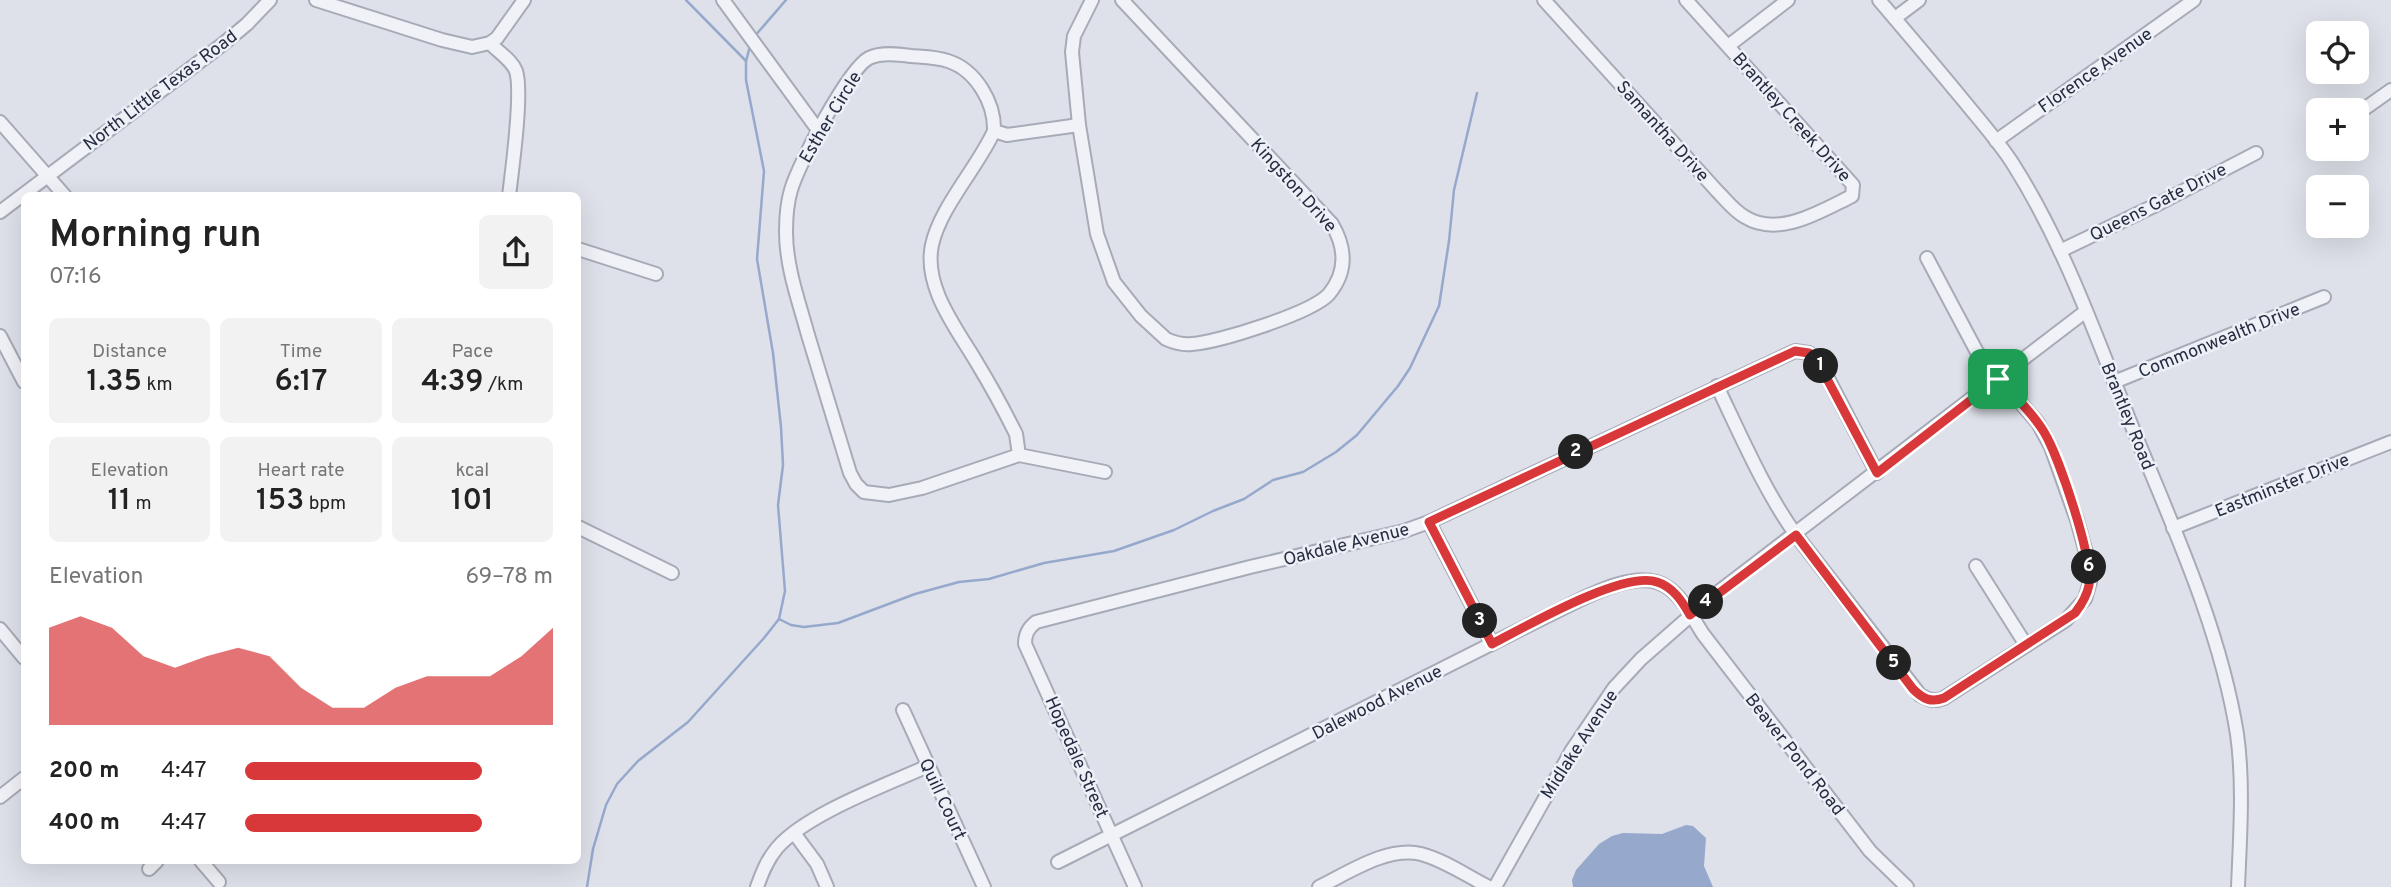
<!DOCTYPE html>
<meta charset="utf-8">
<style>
body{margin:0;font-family:Overpass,sans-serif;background:#f2f2f2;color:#222;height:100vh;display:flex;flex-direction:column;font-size:26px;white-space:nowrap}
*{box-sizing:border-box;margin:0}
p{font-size:23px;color:#767676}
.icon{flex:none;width:38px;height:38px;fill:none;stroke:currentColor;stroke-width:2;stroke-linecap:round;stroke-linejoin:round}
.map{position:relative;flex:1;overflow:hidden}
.panel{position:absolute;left:21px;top:192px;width:560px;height:672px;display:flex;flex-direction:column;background:#fff;border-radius:10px;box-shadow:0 7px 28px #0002}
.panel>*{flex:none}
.fabs{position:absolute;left:2306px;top:21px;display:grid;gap:14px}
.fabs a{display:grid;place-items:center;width:63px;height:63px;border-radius:10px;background:#fff;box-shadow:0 7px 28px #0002;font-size:35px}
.pin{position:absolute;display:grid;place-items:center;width:60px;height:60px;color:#fff;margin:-30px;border-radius:14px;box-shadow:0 4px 10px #0006}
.km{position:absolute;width:35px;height:35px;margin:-18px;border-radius:50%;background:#222;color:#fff;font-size:19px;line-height:35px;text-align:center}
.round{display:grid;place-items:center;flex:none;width:74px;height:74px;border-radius:10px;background:#f2f2f2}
.headline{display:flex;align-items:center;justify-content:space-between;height:119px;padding:0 28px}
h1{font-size:38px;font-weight:600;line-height:52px}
.metrics{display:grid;grid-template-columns:repeat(3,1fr);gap:10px;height:119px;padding:7px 28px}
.metrics div{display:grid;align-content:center;border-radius:10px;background:#f2f2f2;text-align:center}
.metrics b{font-size:30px;font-weight:600}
.metrics small{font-size:19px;font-weight:400}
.metrics p{font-size:19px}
.chart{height:196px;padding:14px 28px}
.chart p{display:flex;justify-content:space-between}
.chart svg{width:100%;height:126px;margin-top:7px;fill:#d8383a;opacity:.7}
ul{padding:0 28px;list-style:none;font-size:23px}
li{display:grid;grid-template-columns:112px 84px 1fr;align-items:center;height:52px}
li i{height:18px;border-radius:9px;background:#d8383a}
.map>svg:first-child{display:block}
</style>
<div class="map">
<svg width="2391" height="887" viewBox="0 0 2391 887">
<rect width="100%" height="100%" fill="#dee1e9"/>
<path fill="#96a8cc" d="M1686 825 1693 826 1706 838 1704 866 1713 887H1573L1572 880 1576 870 1599 844 1612 836 1623 833 1662 834Z"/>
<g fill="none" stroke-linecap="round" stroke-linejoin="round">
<g stroke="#96a8cc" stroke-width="2.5">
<path d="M686 0 746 61"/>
<path d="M754 37 786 0"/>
<path d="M779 619 791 625 804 627 838 623 915 594 959 582 989 579 1044 563 1114 551 1174 530 1213 511 1244 499 1273 480 1303 472 1336 452 1357 435 1398 386 1410 368 1439 306 1449 241 1454 190 1477 93"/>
<path d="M587 887 593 849 606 805 617 784 638 761 688 722 764 638 779 619 785 591 778 505 783 465 781 427 773 353 757 259 764 171 746 80V61L750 46"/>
</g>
<g stroke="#a7abb7" stroke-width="16">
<g id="minor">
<path d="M316 0 442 40 472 47 490 43 497 38 524 0"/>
<path d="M723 0 818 130"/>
<path d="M1092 0 1074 36 1072 52 1079 125 1097 234 1114 282 1141 316 1166 339C1175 343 1183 345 1192 344 1219 342 1312 313 1329 294 1347 272 1346 248 1332 224L1122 0"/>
<path d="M1544 0 1717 191C1726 200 1734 211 1745 217 1779 238 1821 211 1852 196L1853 185 1686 0"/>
<path d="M1879 0C1908 34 1936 67 1964 101 1981 122 1999 142 2013 164 2065 246 2097 339 2133 429 2173 527 2220 628 2237 734 2244 784 2240 837 2238 887"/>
<path d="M1895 18 1919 0"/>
<path d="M490 43C499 53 511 59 516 71 523 93 512 170 509 196"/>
<path d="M1728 46 1788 0"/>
<path d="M2357 114 2391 90"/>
<path d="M0 122 65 196"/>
<path d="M994 131 1007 135 1079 125"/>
<path d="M1996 141 2194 0"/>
<path d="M0 212 223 44 247 24 270 0"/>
<path d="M578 249 656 274"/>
<path d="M2060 251 2158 204 2256 153"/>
<path d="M0 336 24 382"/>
<path d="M2114 382 2324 297"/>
<path d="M1717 386C1741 436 1764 490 1796 535L1920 695C1929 700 1934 702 1944 698L2066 620 2085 599 2090 582 2088 560 2077 520 2051 447 2038 423 1977 352 1927 258"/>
<path d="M1019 455 1016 434C1004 410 991 386 977 363 957 329 923 287 932 245 940 207 978 167 994 131 995 103 976 70 948 61 936 57 923 57 911 56 898 54 881 52 869 58 848 69 798 165 791 190 787 203 786 218 786 232 786 267 799 302 808 335 822 381 836 427 850 473L856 484 864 492 889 495 922 488 1019 455 1105 472"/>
<path d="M1429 522 1492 644"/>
<path d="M578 527 672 573"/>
<path d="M2173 528 2391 442"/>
<path d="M1976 566 2026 645"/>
<path d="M0 629 24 658"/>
<path d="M903 710 984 887"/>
<path d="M0 797 24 778"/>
<path d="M794 833 817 864 827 887"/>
<path d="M201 861 219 882"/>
<path d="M1058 862 1545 617C1576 603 1635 565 1667 587 1683 597 1693 619 1703 634L1870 851 1907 887"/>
<path d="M149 869 157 861"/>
<path d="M757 887C762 873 767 860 777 848 806 814 886 785 928 766"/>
<path d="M1135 887 1025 644C1025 634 1028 628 1036 622L1250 567 1404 531 1429 522 1795 351 1809 353 1820 363 1877 473"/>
<path d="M1319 887C1348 873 1387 846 1421 854 1444 860 1467 876 1489 887"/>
<path d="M1495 887 1572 750 1614 688 1641 659 1713 596 2086 311"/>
</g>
</g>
<use href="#minor" stroke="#f1f2f7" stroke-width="12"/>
</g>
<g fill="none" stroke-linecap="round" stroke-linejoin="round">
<g stroke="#fff" stroke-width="14">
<path id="route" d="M1795 351 1809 353 1816 358 1877 473 1998 379C2014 396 2032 412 2044 432 2059 457 2093 557 2089 585 2087 596 2082 604 2075 613L1944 698C1931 703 1923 699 1913 689L1796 535 1690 615C1682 601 1673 587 1657 582 1623 570 1525 627 1492 644L1429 522Z"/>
</g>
<use href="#route" stroke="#d8383a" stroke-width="9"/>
</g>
<g text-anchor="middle" stroke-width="5" stroke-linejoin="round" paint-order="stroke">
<g font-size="18" fill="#262c41" stroke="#edf0f6">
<text transform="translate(2095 70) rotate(-35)" y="6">Florence Avenue</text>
<text transform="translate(160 90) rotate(-37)" y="6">North Little Texas Road</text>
<text transform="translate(830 117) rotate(-59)" y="6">Esther Circle</text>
<text transform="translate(1792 117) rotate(48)" y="6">Brantley Creek Drive</text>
<text transform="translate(1663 131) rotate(48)" y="6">Samantha Drive</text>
<text transform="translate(1294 185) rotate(48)" y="6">Kingston Drive</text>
<text transform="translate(2158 202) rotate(-27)" y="6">Queens Gate Drive</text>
<text transform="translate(2219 340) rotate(-22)" y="6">Commonwealth Drive</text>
<text transform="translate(2128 416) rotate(68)" y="6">Brantley Road</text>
<text transform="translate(2282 485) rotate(-22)" y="6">Eastminster Drive</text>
<text transform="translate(1346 544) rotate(-14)" y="6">Oakdale Avenue</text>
<text transform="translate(1377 702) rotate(-27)" y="6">Dalewood Avenue</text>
<text transform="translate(1579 744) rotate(-57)" y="6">Midlake Avenue</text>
<text transform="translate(1795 754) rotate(52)" y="6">Beaver Pond Road</text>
<text transform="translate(1077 757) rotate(66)" y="6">Hopedale Street</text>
<text transform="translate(943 799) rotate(65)" y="6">Quill Court</text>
</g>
</g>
</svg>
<div class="fabs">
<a><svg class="icon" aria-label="locate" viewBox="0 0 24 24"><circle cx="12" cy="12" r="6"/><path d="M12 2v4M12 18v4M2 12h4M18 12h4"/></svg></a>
<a>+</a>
<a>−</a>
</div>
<div class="pin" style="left:1998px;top:379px;background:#1e9e55"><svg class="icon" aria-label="arrive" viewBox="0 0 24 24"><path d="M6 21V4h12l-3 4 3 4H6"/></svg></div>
<b class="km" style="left:1821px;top:366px">1</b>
<b class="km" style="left:1576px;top:452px">2</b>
<b class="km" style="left:1480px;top:621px">3</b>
<b class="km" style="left:1706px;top:602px">4</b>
<b class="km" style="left:1894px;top:663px">5</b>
<b class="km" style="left:2089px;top:567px">6</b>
<section class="panel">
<div class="headline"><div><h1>Morning run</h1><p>07:16</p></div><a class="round"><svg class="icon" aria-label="share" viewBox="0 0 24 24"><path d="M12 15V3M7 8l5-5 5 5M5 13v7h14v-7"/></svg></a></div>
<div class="metrics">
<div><p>Distance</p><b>1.35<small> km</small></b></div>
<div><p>Time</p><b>6:17</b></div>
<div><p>Pace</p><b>4:39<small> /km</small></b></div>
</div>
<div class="metrics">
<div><p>Elevation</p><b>11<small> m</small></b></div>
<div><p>Heart rate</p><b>153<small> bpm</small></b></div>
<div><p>kcal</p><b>101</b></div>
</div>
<div class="chart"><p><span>Elevation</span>69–78 m</p>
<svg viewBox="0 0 160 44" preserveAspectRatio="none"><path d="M0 44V10L10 6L20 10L30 20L40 24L50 20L60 17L70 20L80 31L90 38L100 38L110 31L120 27L130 27L140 27L150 20L160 10V44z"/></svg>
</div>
<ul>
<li><b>200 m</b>4:47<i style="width:77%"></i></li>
<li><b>400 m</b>4:47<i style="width:77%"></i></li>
</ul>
</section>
</div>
